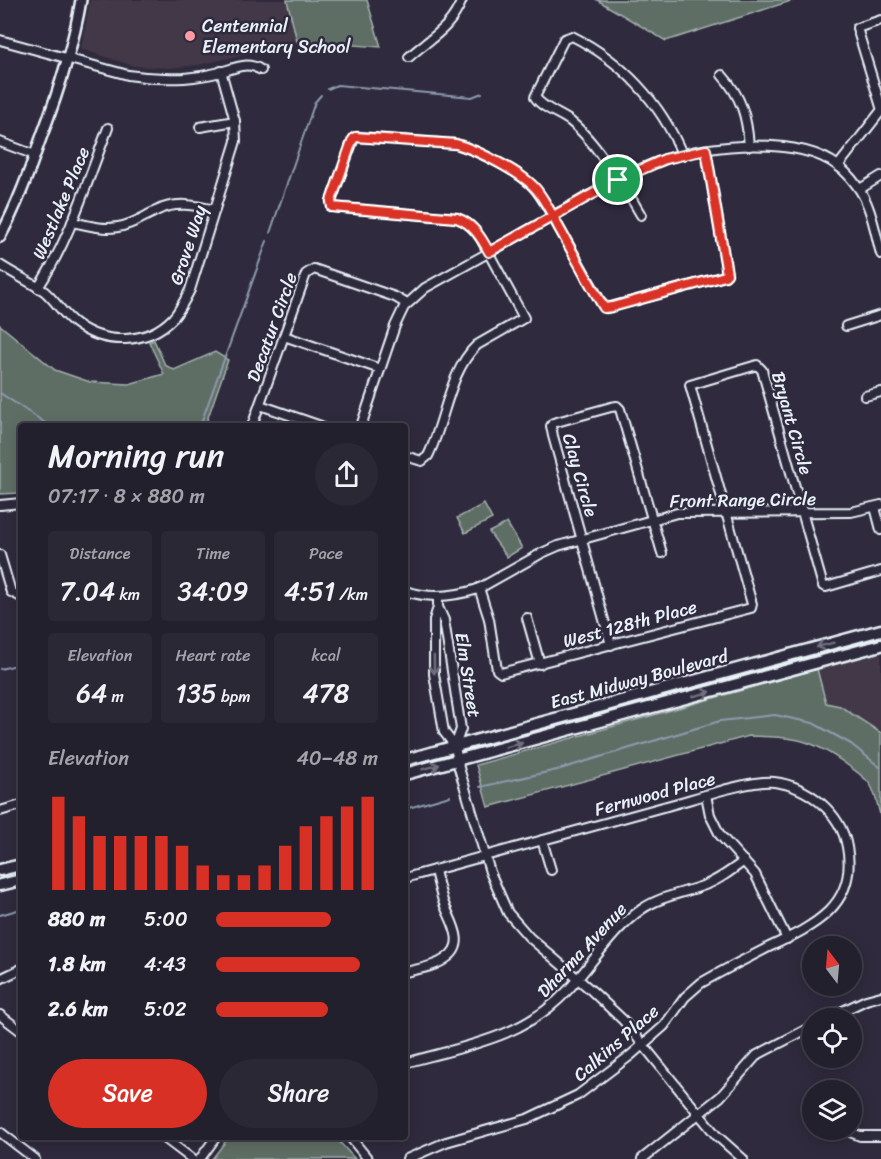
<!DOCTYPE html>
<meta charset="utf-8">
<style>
body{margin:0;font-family:Sriracha,sans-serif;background:#2b2836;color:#f1f3f6;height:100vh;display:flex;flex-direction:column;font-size:22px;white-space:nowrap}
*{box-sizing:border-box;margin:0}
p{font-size:20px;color:#a3a3aa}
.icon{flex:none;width:33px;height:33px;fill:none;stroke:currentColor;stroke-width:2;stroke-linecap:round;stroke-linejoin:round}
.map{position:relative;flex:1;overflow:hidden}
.sheet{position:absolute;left:18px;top:423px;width:390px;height:717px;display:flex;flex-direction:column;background:#23202e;border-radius:6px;box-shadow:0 3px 15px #0003,0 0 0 2px #403e4a}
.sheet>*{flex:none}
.needle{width:39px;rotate:344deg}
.buttons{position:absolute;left:802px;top:936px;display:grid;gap:12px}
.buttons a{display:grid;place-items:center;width:60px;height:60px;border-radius:50%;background:#23202e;box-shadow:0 3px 15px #0003,0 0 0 2px #403e4a;font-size:30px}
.pin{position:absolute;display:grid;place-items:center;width:51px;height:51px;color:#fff;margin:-26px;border:3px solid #fff;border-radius:50%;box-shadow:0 2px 6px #0007}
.round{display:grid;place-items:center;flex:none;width:63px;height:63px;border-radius:32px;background:#2b2836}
.headline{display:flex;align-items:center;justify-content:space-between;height:102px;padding:0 30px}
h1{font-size:33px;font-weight:600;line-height:45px}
.figures{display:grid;grid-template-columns:repeat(3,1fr);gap:9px;height:102px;padding:6px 30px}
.figures div{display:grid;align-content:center;border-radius:6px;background:#2b2836;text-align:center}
.figures b{font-size:26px;font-weight:600}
.figures small{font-size:16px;font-weight:400}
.figures p{font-size:16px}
.chart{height:168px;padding:12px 30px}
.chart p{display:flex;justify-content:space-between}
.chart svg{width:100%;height:108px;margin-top:6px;stroke:#d93025;stroke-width:6}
.action{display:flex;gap:12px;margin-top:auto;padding:12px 30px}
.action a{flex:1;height:69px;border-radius:36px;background:#d93025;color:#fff;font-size:24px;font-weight:600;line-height:69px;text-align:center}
.action a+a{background:#2b2836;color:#f1f3f6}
ul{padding:0 30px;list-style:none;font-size:20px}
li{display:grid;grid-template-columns:96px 72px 1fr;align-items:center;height:45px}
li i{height:15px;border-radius:8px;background:#d93025}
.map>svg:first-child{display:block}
</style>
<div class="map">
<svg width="881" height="1159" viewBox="0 0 881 1159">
<rect width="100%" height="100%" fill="#2f2a3d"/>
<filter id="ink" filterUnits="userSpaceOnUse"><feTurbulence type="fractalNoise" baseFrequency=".0167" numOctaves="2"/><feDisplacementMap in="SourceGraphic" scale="12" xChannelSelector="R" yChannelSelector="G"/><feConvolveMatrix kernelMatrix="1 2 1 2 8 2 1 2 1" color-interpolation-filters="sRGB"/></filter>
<g filter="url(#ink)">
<g fill="#423846">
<path d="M90 0H287L297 41 267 50 198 65 169 68 134 66 81 49Z"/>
<path d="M881 653V733L840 706 825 703 817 669Z"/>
</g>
<g fill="#5e6e65" stroke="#a3b0ae" stroke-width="1.5">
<path d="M287 0H367L381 47 297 41Z"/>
<path d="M597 0H794L666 41Z"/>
<path d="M0 325 55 370 90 382 129 384 164 374 149 342 154 340 165 365 174 370 215 352 228 360 205 426H21V493L0 494Z"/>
<path d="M484 504 492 519 465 533 457 518Z"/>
<path d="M507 523 522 548 507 557 489 532Z"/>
<path d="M817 669 826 703 840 706 881 733V818C878 808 876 795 871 786 867 779 857 772 850 767 812 738 795 737 749 736L488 807 476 765Z"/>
<path d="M229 1137H335L355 1159H212Z"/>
</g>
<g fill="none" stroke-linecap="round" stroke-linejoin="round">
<g stroke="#8d9bae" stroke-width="2">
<path d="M328 89 337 85 472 97 482 93"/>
<path d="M270 233 315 102 321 95"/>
<path d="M0 393 50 426"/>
<path d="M200 426 267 241"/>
<path d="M0 669 21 664"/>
<path d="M480 787 557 770 720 721 775 715 813 723 851 744 881 768"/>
<path d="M405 809 450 796"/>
<path d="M0 915 21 909"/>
</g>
<g stroke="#e8f1f8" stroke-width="12">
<g id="minor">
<path d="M881 20 857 28 881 107"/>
<path d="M0 40 128 75C147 78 165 79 184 78 196 77 209 75 221 72 235 68 247 61 261 70"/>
<path d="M409 57C431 37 450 30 462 0"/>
<path d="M722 75C742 97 747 118 749 146"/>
<path d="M200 127 235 121"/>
<path d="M0 142 35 155"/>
<path d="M838 166 881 111"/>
<path d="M620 179 641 215"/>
<path d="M618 180C604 159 590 137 570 121 559 113 542 108 535 97L564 39 572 36C622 61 661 103 682 154"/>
<path d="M860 189 881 176"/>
<path d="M72 222C87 225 102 230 118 227 132 225 143 217 156 211 175 201 195 205 215 210"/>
<path d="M0 265C14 274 30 282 44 291 56 301 63 315 76 324 105 345 147 345 173 318 180 310 185 300 190 290L236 141 235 121 221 71"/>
<path d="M38 288C70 239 87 182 108 128"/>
<path d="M846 326 881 315"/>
<path d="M284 336 380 369"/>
<path d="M865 396 881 392"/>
<path d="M260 405 321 426"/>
<path d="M252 426 306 274 314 269 395 297 407 304"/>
<path d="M361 426 395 326 404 307 425 288C470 263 515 238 560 212 594 193 628 172 666 159 710 144 799 136 838 166 845 171 852 179 857 186 871 204 875 232 881 254"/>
<path d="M405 456 422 461 428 456C445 422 449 371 477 345L524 318 481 239C475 229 468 222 457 218L332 207 331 201 354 138 358 137 456 144C476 150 512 168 527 181 535 187 540 195 545 203L602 304 607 308 725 276 727 274 706 150"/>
<path d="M0 505 21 503"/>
<path d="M875 507 881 530"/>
<path d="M0 555 11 592 21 597"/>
<path d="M479 588 489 619 497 670 501 673 751 608 752 604 690 385 757 365 762 370 823 586 826 587 881 571"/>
<path d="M405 591C430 599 453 597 478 589L542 553 558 546 677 513 851 512 881 505"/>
<path d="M438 597V607L434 620V674L444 732 455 746"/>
<path d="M438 607 444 620 461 729 455 746"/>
<path d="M527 618 540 664"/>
<path d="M611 645 553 436 551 426 553 423 611 407 617 406 620 409 662 553"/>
<path d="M455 746 459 768 490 872 508 913 529 937 592 991 623 1020 716 1135 743 1159"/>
<path d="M706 795 710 815 720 835 755 874 787 939"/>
<path d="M0 811 21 805"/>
<path d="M542 840 551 870"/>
<path d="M405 878C491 854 577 831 663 807 691 800 747 780 774 782 807 786 841 812 847 847 858 905 814 926 769 947 746 959 723 970 701 983L685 997 664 1026 631 1055 578 1095 527 1119 446 1142 407 1159"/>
<path d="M405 972C418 969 434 967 445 959 469 944 450 921 443 901 440 891 437 880 435 870"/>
<path d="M0 979 21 969"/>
<path d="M0 1015 21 1031"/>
<path d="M828 1018 866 1000 881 996"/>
<path d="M405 1063C465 1046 524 1038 568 990 593 963 612 930 642 909 661 896 684 893 705 885 719 880 732 870 744 861"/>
<path d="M845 1130 860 1136H881"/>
<path d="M0 1132 35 1159"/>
<path d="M163 1137 192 1159"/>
<path d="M350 1137 368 1159"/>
<path d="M200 1159 216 1137"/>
<path d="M642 1159 720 1097 757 1055 813 1026"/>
</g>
</g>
<g stroke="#e8f1f8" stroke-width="14">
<path id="tertiary" d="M0 237C17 206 29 172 41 138 58 93 73 48 81 0"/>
</g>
<g stroke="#e8f1f8" stroke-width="15">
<g id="secondary">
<path d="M405 760 881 630"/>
<path d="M405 774 881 645"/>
<path d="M0 870 21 865"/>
<path d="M0 885 21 880"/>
</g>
</g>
<use href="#minor" stroke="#2f2a3d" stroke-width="8"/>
<use href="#tertiary" stroke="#2f2a3d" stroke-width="9"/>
<use href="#secondary" stroke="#2f2a3d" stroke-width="10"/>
</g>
<defs><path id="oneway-shaft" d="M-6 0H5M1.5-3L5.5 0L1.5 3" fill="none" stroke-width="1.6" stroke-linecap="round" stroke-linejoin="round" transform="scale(1.5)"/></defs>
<g stroke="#70707e">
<use href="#oneway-shaft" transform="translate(825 645) rotate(165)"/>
<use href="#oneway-shaft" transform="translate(434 665) rotate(89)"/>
<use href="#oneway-shaft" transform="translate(702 694) rotate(-15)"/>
<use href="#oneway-shaft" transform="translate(514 745) rotate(-15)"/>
<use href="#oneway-shaft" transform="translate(431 767) rotate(-15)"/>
</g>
</g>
<g fill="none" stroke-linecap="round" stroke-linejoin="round" filter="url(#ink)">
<g stroke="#fff" stroke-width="12">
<path id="route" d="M618 180 609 185 489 252C481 237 473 224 457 218L332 207 331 201 352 141 355 137 456 144C477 150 523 173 537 190 545 201 552 214 558 226 573 253 588 281 604 308L612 307 725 276 727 274 706 150 665 159 618 180"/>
</g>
<use href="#route" stroke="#d93025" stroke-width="8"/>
</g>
<circle fill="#ff9aa2" stroke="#2f2a3d" stroke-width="2" cx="190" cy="36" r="6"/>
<g text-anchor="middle" stroke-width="5" stroke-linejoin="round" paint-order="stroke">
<g font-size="18" fill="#e8f1f8" stroke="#2f2a3d" text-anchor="start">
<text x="202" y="32">Centennial<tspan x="202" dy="21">Elementary School</tspan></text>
</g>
<g font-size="18" fill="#e8f1f8" stroke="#2f2a3d">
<text transform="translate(61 203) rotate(-67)" y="6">Westlake Place</text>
<text transform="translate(188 245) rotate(-72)" y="6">Grove Way</text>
<text transform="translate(272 327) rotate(-70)" y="6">Decatur Circle</text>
<text transform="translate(792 423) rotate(74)" y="6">Bryant Circle</text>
<text transform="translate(580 475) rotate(74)" y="6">Clay Circle</text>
<text transform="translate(743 500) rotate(-1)" y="6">Front Range Circle</text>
<text transform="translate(630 624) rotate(-15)" y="6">West 128th Place</text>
<text transform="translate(468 675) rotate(81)" y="6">Elm Street</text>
<text transform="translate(639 679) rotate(-15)" y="6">East Midway Boulevard</text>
<text transform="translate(655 794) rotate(-15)" y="6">Fernwood Place</text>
<text transform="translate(582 950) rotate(-47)" y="6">Dharma Avenue</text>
<text transform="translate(616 1043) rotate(-41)" y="6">Calkins Place</text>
</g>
</g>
</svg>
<div class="buttons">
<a><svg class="needle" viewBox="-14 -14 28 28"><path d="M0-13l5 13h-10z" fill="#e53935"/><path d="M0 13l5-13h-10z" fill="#a3a3aa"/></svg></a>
<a><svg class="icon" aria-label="locate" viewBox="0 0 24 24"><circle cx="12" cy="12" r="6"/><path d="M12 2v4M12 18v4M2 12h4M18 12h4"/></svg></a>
<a><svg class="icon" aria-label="layers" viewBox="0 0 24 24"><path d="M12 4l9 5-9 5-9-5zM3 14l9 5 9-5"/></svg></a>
</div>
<div class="pin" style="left:618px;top:180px;background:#1e9e55"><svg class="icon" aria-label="arrive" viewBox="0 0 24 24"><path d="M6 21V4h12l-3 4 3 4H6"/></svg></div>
<section class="sheet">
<div class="headline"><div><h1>Morning run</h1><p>07:17 · 8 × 880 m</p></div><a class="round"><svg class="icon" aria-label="share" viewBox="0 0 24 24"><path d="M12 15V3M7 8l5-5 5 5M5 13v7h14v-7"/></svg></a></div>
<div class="figures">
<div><p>Distance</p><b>7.04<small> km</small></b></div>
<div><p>Time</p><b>34:09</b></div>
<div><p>Pace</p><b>4:51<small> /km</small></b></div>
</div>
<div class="figures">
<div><p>Elevation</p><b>64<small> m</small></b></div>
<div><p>Heart rate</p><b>135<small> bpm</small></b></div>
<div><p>kcal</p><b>478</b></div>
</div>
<div class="chart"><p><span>Elevation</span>40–48 m</p>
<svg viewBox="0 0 160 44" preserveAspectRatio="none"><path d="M5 44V6M15 44V14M25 44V22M35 44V22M45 44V22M55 44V22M65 44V26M75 44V34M85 44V38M95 44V38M105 44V34M115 44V26M125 44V18M135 44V14M145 44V10M155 44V6"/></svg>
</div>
<ul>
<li><b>880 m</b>5:00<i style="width:71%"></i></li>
<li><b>1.8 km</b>4:43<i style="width:89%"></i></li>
<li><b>2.6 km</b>5:02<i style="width:69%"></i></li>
</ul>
<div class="action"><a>Save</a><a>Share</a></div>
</section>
</div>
